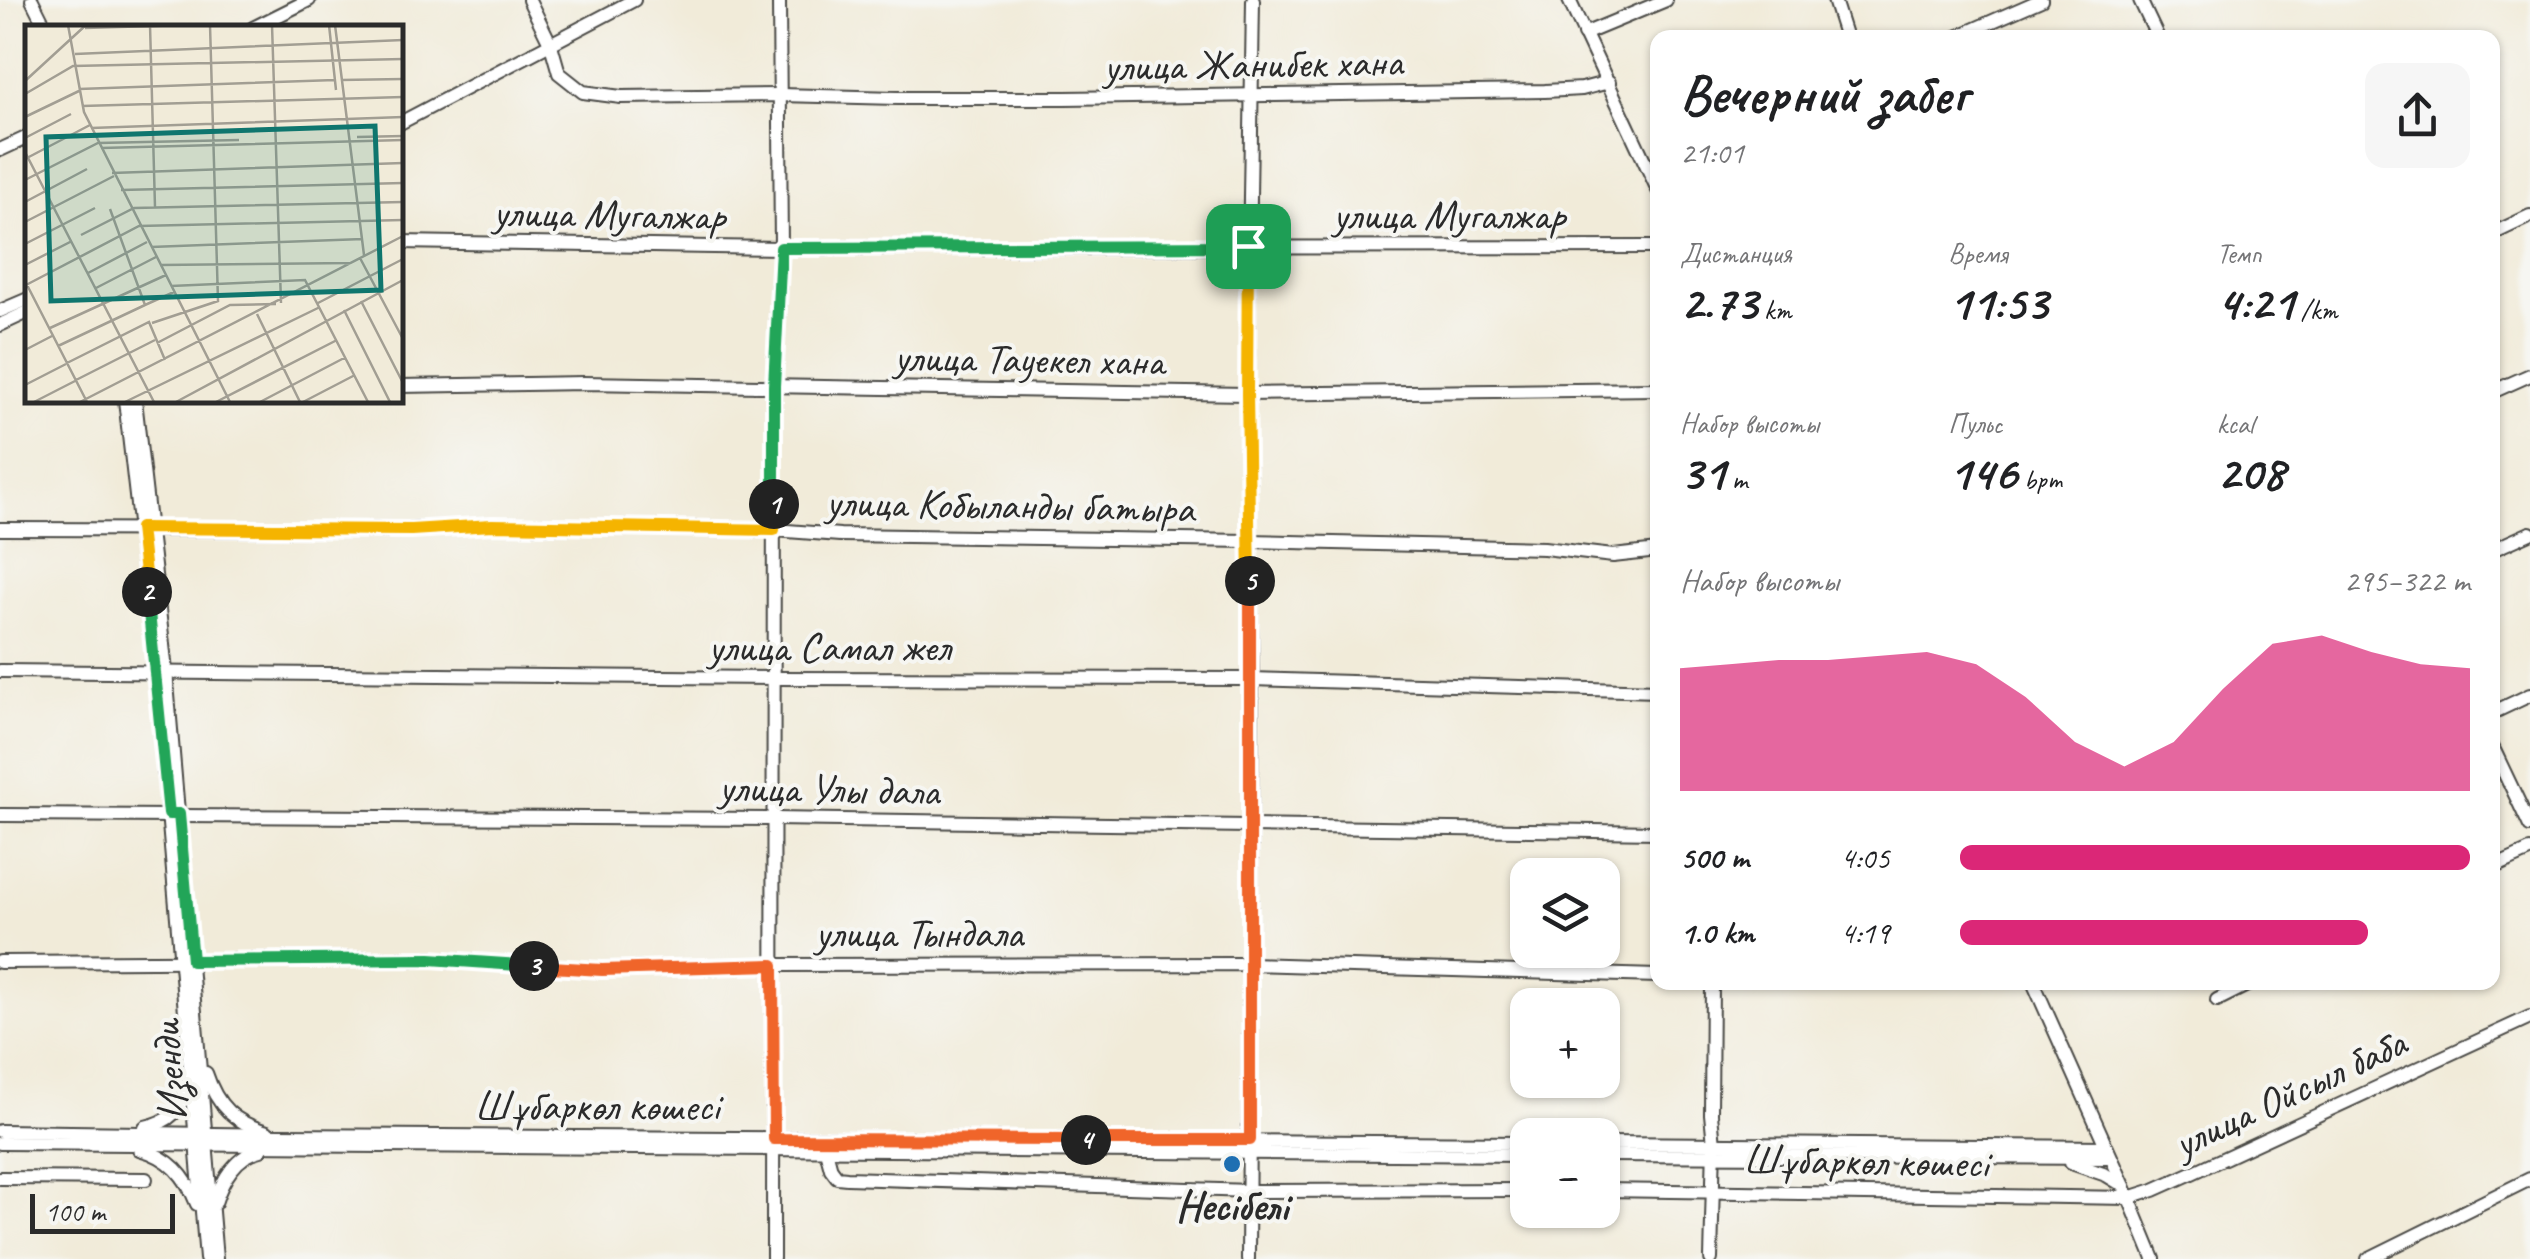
<!DOCTYPE html>
<html lang="ru">
<meta charset="utf-8">
<style>
body{margin:0;font-family:Caveat,sans-serif;background:#f6f6f6;color:#202124;height:100vh;display:flex;flex-direction:column;font-size:38px;white-space:nowrap}
*{box-sizing:border-box;margin:0}
p{font-size:32px;color:#757577}
.icon{flex:none;width:55px;height:55px;fill:none;stroke:currentColor;stroke-width:2;stroke-linecap:round;stroke-linejoin:round}
.map{position:relative;flex:1;overflow:hidden}
.details{position:absolute;left:1650px;top:30px;width:850px;height:960px;display:flex;flex-direction:column;background:#fff;border-radius:20px;box-shadow:0 2px 8px #0004}
.details>*{flex:none}
.tools{position:absolute;left:1510px;top:858px;display:grid;gap:20px}
.tools a{display:grid;place-items:center;width:110px;height:110px;border-radius:20px;background:#fff;box-shadow:0 2px 8px #0004;font-size:50px}
.scale{position:absolute;left:30px;bottom:25px;width:145px;box-sizing:border-box;padding-left:10px;border:5px solid #2b2b2b;border-top:0;font-size:28px;line-height:35px;white-space:nowrap;color:#2b2b2b;-webkit-text-stroke:8px #f6f6f2;paint-order:stroke}
.pin{position:absolute;display:grid;place-items:center;width:85px;height:85px;color:#fff;margin:-42px;border-radius:20px;box-shadow:0 5px 15px #0006}
.km{position:absolute;width:50px;height:50px;margin:-25px;border-radius:50%;background:#222;color:#fff;font-size:28px;line-height:50px;text-align:center}
.round{display:grid;place-items:center;flex:none;width:105px;height:105px;border-radius:20px;background:#f6f6f6}
.summary{display:flex;align-items:center;justify-content:space-between;height:170px;padding:0 30px}
h1{font-size:55px;font-weight:800;line-height:75px}
.figures{display:grid;grid-template-columns:repeat(3,1fr);gap:15px;height:170px;padding:10px 30px}
.figures div{display:grid;align-content:center}
.figures b{font-size:50px;font-weight:800}
.figures small{font-size:28px;font-weight:400}
.figures p{font-size:28px}
.chart{height:280px;padding:20px 30px}
.chart p{display:flex;justify-content:space-between}
.chart svg{width:100%;height:180px;margin-top:10px;fill:#db2777;opacity:.7}
ul{padding:0 30px;list-style:none;font-size:32px}
li{display:grid;grid-template-columns:160px 120px 1fr;align-items:center;height:75px}
li i{height:25px;border-radius:12px;background:#db2777}
.map>svg:first-child{display:block}
</style>
<div class="map">
<svg width="2530" height="1259" viewBox="0 0 2530 1259">
<rect width="100%" height="100%" fill="#f6f6f2"/>
<filter id="ink" filterUnits="userSpaceOnUse"><feTurbulence type="fractalNoise" baseFrequency=".01" numOctaves="2"/><feDisplacementMap in="SourceGraphic" scale="20" xChannelSelector="R" yChannelSelector="G"/><feConvolveMatrix kernelMatrix="1 2 1 2 8 2 1 2 1" color-interpolation-filters="sRGB"/></filter>
<filter id="wash" filterUnits="userSpaceOnUse"><feTurbulence type="fractalNoise" baseFrequency=".0048" numOctaves="4" result="noise"/><feDisplacementMap in="SourceGraphic" scale="40" xChannelSelector="R" yChannelSelector="G"/><feGaussianBlur stdDeviation="2.25" result="paint"/><feColorMatrix in="noise" values="0 0 0 0 0 0 0 0 0 0 0 0 0 0 0 0 0 1.4 0 .05"/><feComposite in="paint" operator="in"/></filter>
<g filter="url(#wash)">
<rect width="100%" height="100%" fill="#f1ebd9"/>
</g>
<g filter="url(#ink)">
<g fill="none" stroke-linecap="round" stroke-linejoin="round">
<g stroke="#494845" stroke-width="16">
<g id="minor">
<path d="M32 0 46 28"/>
<path d="M529 0 551 45 559 73 583 92 621 97 780 95 898 98H1065L1545 91 1582 89 1609 82"/>
<path d="M1569 0 1658 190"/>
<path d="M1834 0 1846 38"/>
<path d="M2140 0 2158 38"/>
<path d="M253 28 309 0"/>
<path d="M1584 34 1666 0"/>
<path d="M1954 38 2041 0"/>
<path d="M400 123 634 0"/>
<path d="M0 150 28 137"/>
<path d="M2492 234 2530 216"/>
<path d="M400 242 781 248 1658 247"/>
<path d="M0 311 28 299"/>
<path d="M0 325 28 312"/>
<path d="M400 386 584 383 1247 394 1658 389"/>
<path d="M2492 392 2530 375"/>
<path d="M125 400 156 671 206 1259"/>
<path d="M135 400 166 671 216 1259"/>
<path d="M0 529 411 530 492 525 774 530 840 535 1250 541 1544 548 1613 556 1658 551"/>
<path d="M2492 550 2530 533"/>
<path d="M0 671 773 678 1252 679 1658 691"/>
<path d="M2492 713 2530 695"/>
<path d="M2492 746 2530 826"/>
<path d="M0 815 773 819 1658 832"/>
<path d="M2492 868 2530 851"/>
<path d="M0 962 430 959 602 970 773 965 1248 964 1658 976"/>
<path d="M2033 982 2124 1186 2154 1259"/>
<path d="M2217 1000 2253 982"/>
<path d="M206 1073C217 1107 234 1122 267 1132"/>
<path d="M145 1127C170 1122 182 1110 187 1085"/>
<path d="M0 1131 279 1135 1528 1143"/>
<path d="M0 1143 1528 1155"/>
<path d="M1602 1143 2106 1147"/>
<path d="M139 1149C170 1157 186 1176 197 1204"/>
<path d="M826 1150 831 1169 837 1177 847 1178 1250 1191 1528 1190"/>
<path d="M1602 1155 2111 1158"/>
<path d="M2071 1163 2106 1175 2124 1186"/>
<path d="M0 1178 146 1179"/>
<path d="M1602 1190 2129 1198 2154 1190 2192 1173 2530 1017"/>
<path d="M215 1203C222 1180 236 1155 261 1150"/>
<path d="M773 1259 774 386 781 248 779 0"/>
<path d="M1248 1259 1252 679 1247 394 1253 0"/>
<path d="M1711 1259 1714 1144 1711 1114 1712 982"/>
<path d="M2368 1259 2530 1179"/>
</g>
</g>
<use href="#minor" stroke="#fff" stroke-width="12"/>
</g>
</g>
<g fill="none" stroke-linecap="round" stroke-linejoin="round" filter="url(#ink)">
<g stroke="#fff" stroke-width="20">
<path id="split-1" d="M774 504V386L781 248 1248 246"/>
</g>
<g stroke="#fff" stroke-width="20">
<path id="split-2" d="M147 592 140 528 411 530 492 525 774 530V504"/>
</g>
<g stroke="#fff" stroke-width="20">
<path id="split-3" d="M147 592 169 814H179L192 961 430 959 534 966"/>
</g>
<g stroke="#fff" stroke-width="20">
<path id="split-4" d="M534 966 602 970 773 965 774 1139 1086 1140"/>
</g>
<g stroke="#fff" stroke-width="20">
<path id="split-5" d="M1086 1140H1250V581"/>
</g>
<g stroke="#fff" stroke-width="20">
<path id="split-6" d="M1248 246 1247 394 1250 581"/>
</g>
<use href="#split-1" stroke="#22a559" stroke-width="12"/>
<use href="#split-2" stroke="#f5b400" stroke-width="12"/>
<use href="#split-3" stroke="#22a559" stroke-width="12"/>
<use href="#split-4" stroke="#f0652b" stroke-width="12"/>
<use href="#split-5" stroke="#f0652b" stroke-width="12"/>
<use href="#split-6" stroke="#f5b400" stroke-width="12"/>
</g>
<circle fill="#1f6fb2" stroke="#f6f6f2" stroke-width="4" cx="1232" cy="1164" r="10"/>
<g text-anchor="middle" stroke-width="8" stroke-linejoin="round" paint-order="stroke">
<g font-size="42" fill="#2b2b2b" stroke="#f6f6f2">
<text transform="translate(1253 63) rotate(-1)" y="15">улица Жанибек хана</text>
<text transform="translate(609 213) rotate(1)" y="15">улица Мугалжар</text>
<text x="1449" y="229">улица Мугалжар</text>
<text transform="translate(1029 358) rotate(1)" y="15">улица Тауекел хана</text>
<text transform="translate(1010 504) rotate(1)" y="15">улица Кобыланды батыра</text>
<text x="829" y="661">улица Самал жел</text>
<text transform="translate(829 788) rotate(1)" y="15">улица Улы дала</text>
<text x="919" y="947">улица Тындала</text>
<text transform="translate(168 1071) rotate(-95)" y="15">Изенди</text>
<text transform="translate(2289 1092) rotate(-25)" y="15">улица Ойсыл баба</text>
<text x="597" y="1120">Шұбаркөл көшесі</text>
<text transform="translate(1866 1160) rotate(1)" y="15">Шұбаркөл көшесі</text>
</g>
<g font-size="42" font-weight="bold" fill="#2b2b2b" stroke="#f6f6f2">
<text x="1232" y="1220">Несібелі</text>
</g>
</g>
<g transform="translate(25 25)">
<rect width="378" height="378" fill="#f1ebd9"/>
<path fill="none" stroke="#a29e93" stroke-width="2.5" d="M43 0 59 87 205 377M125 0 130 182M247 0 256 278M304 0 311 65M310 0 339 230M60 3 164 0M50 29 378 15M316 55 378 54M0 56 61 0M54 64 310 55M0 69 48 41 378 34M57 81 378 72M0 92 54 66M66 103 378 92M332 112 378 111M0 113 46 89M76 123 378 115M0 127 129 377M0 134 65 100M87 148 378 138M0 155 73 118 214 115M96 165 378 158M0 177 62 144M85 184 120 280 149 267M0 197 89 151M56 210 109 183 378 177M0 219 70 183M126 222 338 214M335 233 378 314M0 240 47 216M135 240 326 238M63 248 122 217M0 256 62 377M1 260 114 201 378 195M146 261 280 255 343 377M71 263 131 232M336 276 378 358M293 278 378 234M319 285 365 377M232 289 275 377M127 298 193 276 185 0M25 303 141 250M132 318 205 280 251 279M33 321 120 280M0 325 27 311M42 338 124 297 140 335M51 355 130 315M0 360 41 339M9 377 50 356M55 377 378 211M100 377 295 282M151 377 378 255M191 377 312 315M235 377 321 332M278 377 330 350"/>
<path fill="#0f766e" fill-opacity="0.15" stroke="#0f766e" stroke-width="5" d="M350 101 356 265 26 276 21 112Z"/>
<rect width="378" height="378" fill="none" stroke="#2b2b2b" stroke-width="5"/>
</g>
</svg>
<div class="tools">
<a><svg class="icon" aria-label="layers" viewBox="0 0 24 24"><path d="M12 4l9 5-9 5-9-5zM3 14l9 5 9-5"/></svg></a>
<a>+</a>
<a>−</a>
</div>
<div class="scale">100 m</div>
<div class="pin" style="left:1248px;top:246px;background:#1e9e55"><svg class="icon" aria-label="arrive" viewBox="0 0 24 24"><path d="M6 21V4h12l-3 4 3 4H6"/></svg></div>
<b class="km" style="left:774px;top:504px">1</b>
<b class="km" style="left:147px;top:592px">2</b>
<b class="km" style="left:534px;top:966px">3</b>
<b class="km" style="left:1086px;top:1140px">4</b>
<b class="km" style="left:1250px;top:581px">5</b>
<section class="details">
<div class="summary"><div><h1>Вечерний забег</h1><p>21:01</p></div><a class="round"><svg class="icon" aria-label="share" viewBox="0 0 24 24"><path d="M12 15V3M7 8l5-5 5 5M5 13v7h14v-7"/></svg></a></div>
<div class="figures">
<div><p>Дистанция</p><b>2.73<small> km</small></b></div>
<div><p>Время</p><b>11:53</b></div>
<div><p>Темп</p><b>4:21<small> /km</small></b></div>
</div>
<div class="figures">
<div><p>Набор высоты</p><b>31<small> m</small></b></div>
<div><p>Пульс</p><b>146<small> bpm</small></b></div>
<div><p>kcal</p><b>208</b></div>
</div>
<div class="chart"><p><span>Набор высоты</span>295–322 m</p>
<svg viewBox="0 0 160 44" preserveAspectRatio="none"><path d="M0 44V14L10 13L20 12L30 12L40 11L50 10L60 13L70 21L80 32L90 38L100 32L110 19L120 8L130 6L140 10L150 13L160 14V44z"/></svg>
</div>
<ul>
<li><b>500 m</b>4:05<i style="width:100%"></i></li>
<li><b>1.0 km</b>4:19<i style="width:80%"></i></li>
</ul>
</section>
</div>
